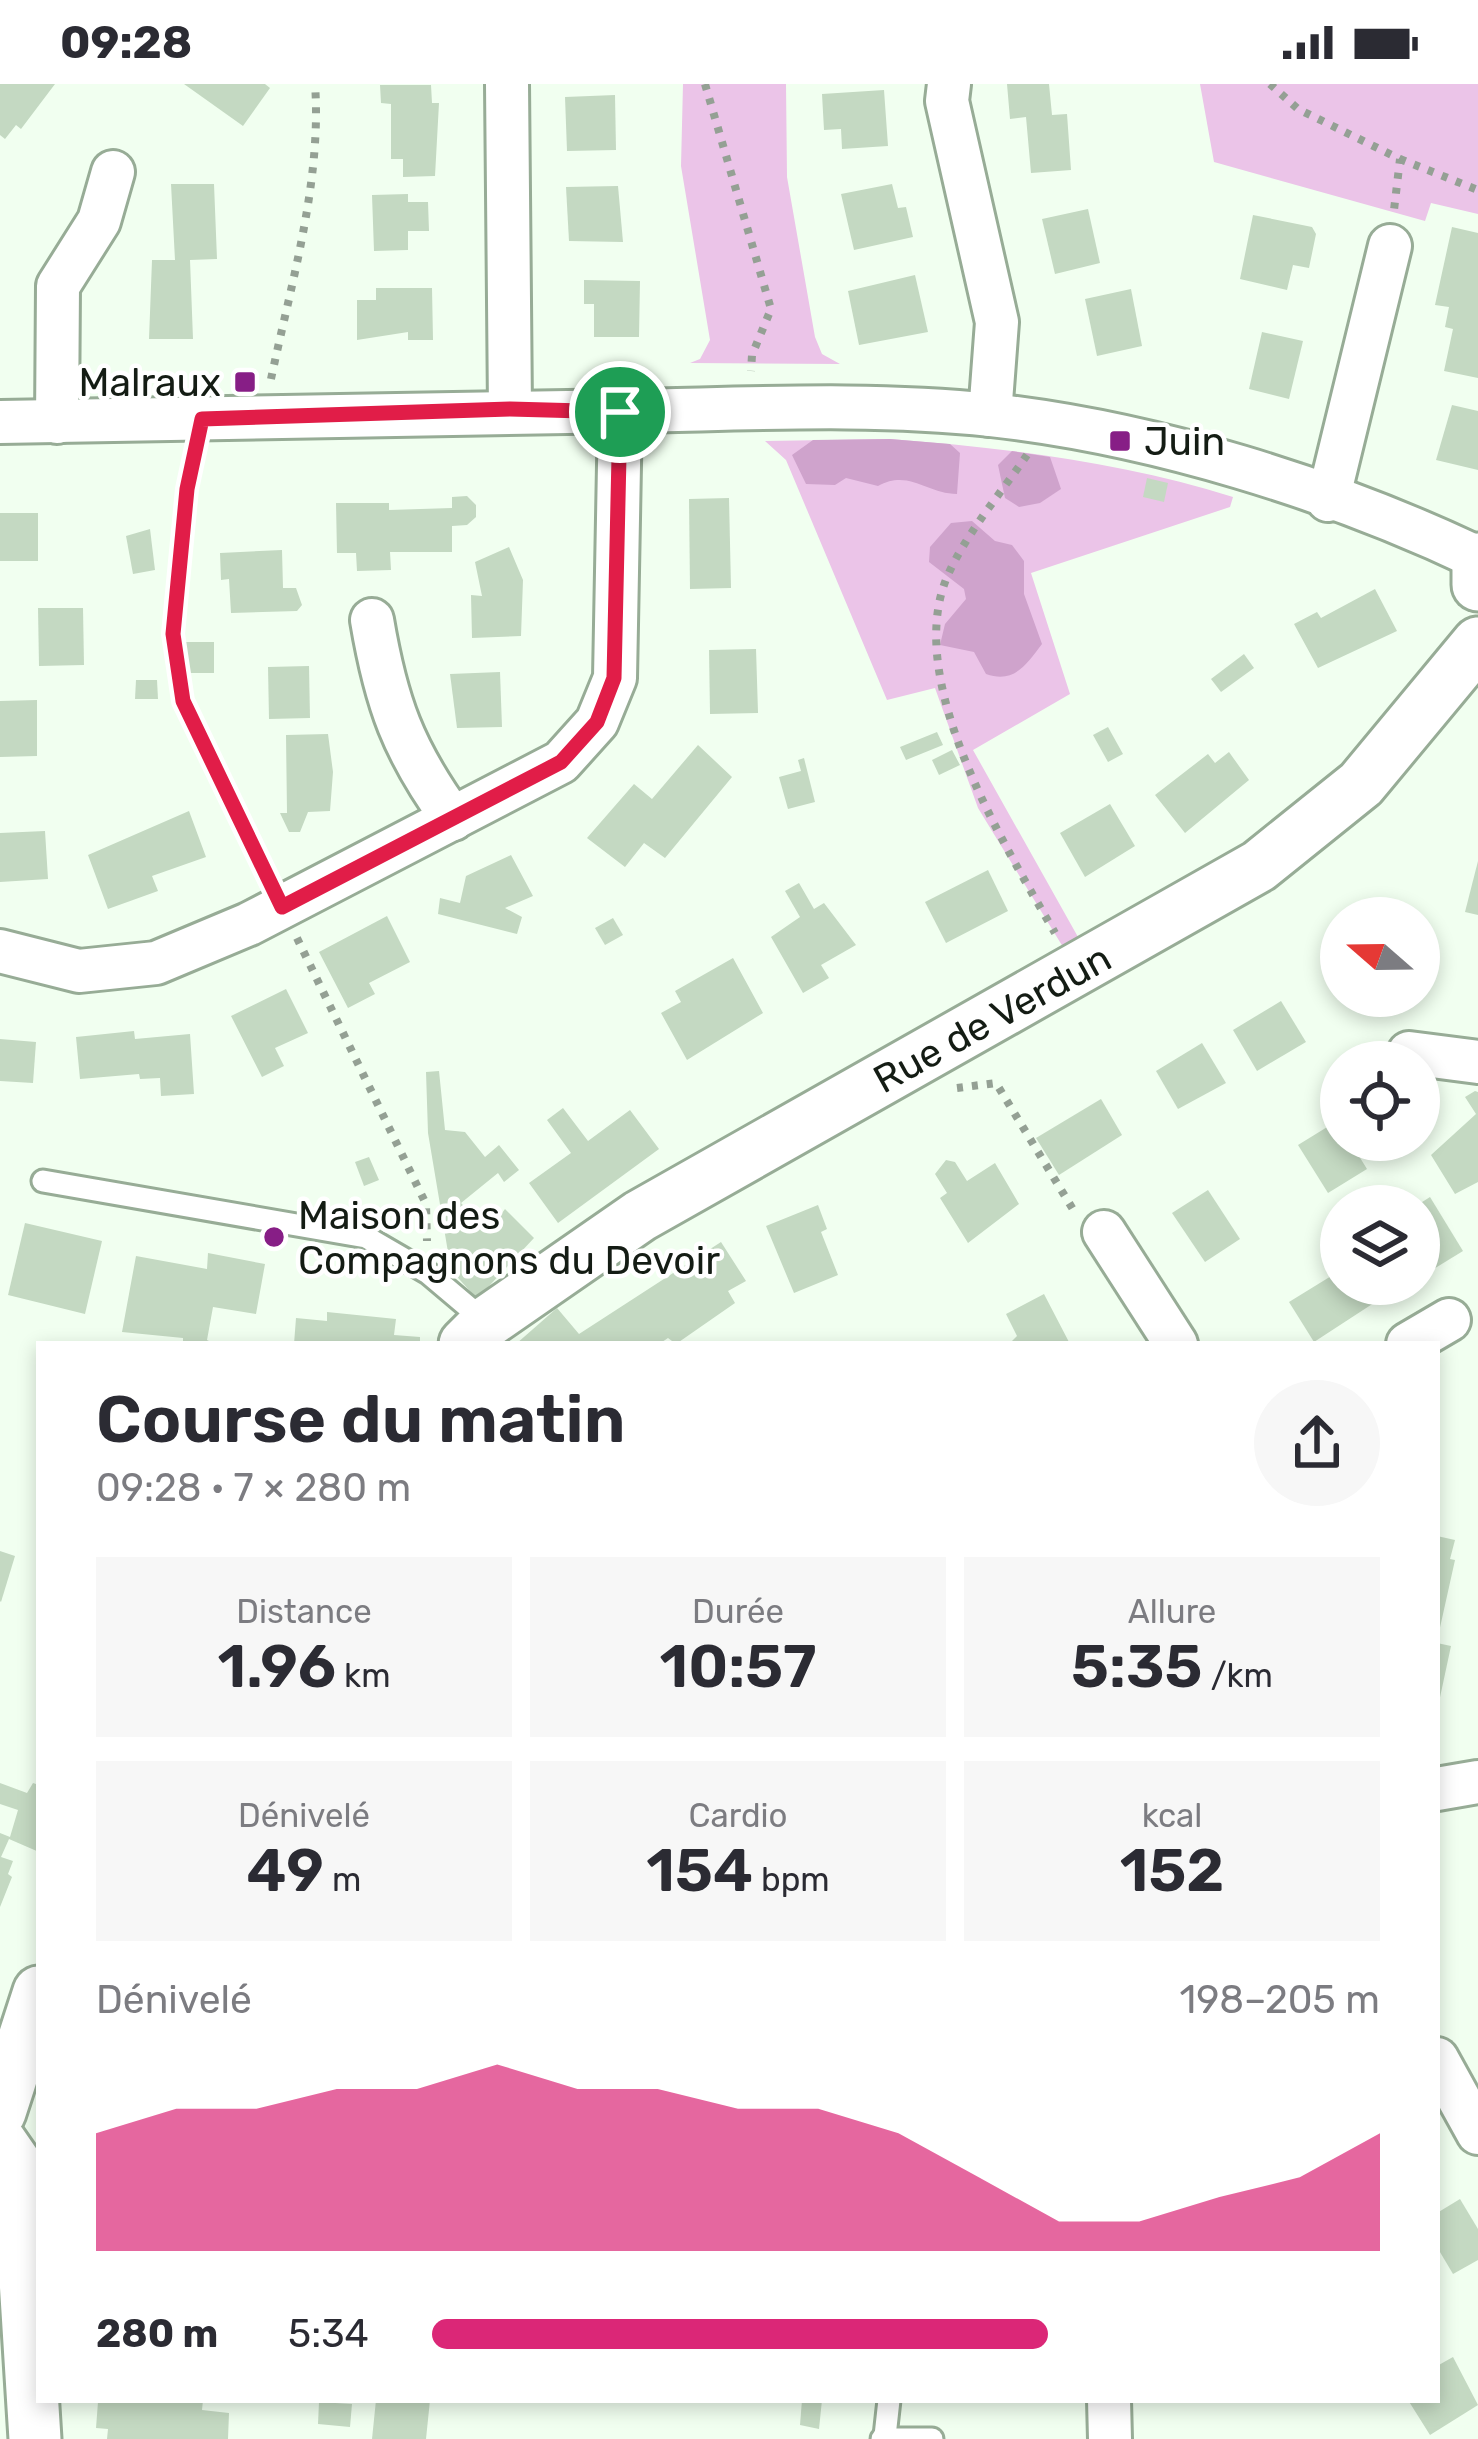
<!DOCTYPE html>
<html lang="fr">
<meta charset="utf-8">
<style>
body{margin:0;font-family:Rubik,sans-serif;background:#f7f7f7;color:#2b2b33;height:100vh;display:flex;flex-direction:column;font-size:45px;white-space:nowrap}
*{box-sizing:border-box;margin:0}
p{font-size:39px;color:#7c7c81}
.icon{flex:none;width:66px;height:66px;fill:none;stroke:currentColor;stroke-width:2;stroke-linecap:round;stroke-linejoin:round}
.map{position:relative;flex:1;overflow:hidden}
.panel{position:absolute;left:36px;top:1257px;width:1404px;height:1062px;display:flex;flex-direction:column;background:#fff;border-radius:0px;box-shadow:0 6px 18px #0003}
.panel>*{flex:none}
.needle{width:78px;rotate:290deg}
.buttons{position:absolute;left:1320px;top:813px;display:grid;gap:24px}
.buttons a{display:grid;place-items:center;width:120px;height:120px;border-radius:50%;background:#fff;box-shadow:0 6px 18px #0003;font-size:60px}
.pin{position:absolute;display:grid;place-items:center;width:102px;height:102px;color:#fff;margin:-51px;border:6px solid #fff;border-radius:50%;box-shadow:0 3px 12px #0007}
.round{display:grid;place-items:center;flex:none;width:126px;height:126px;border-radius:63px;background:#f7f7f7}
.headline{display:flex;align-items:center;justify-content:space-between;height:204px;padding:0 60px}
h1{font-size:66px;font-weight:600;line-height:90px}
.stats{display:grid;grid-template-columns:repeat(3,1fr);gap:18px;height:204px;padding:12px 60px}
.stats div{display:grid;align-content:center;border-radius:0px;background:#f7f7f7;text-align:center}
.stats b{font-size:60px;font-weight:600}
.stats small{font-size:33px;font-weight:400}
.stats p{font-size:33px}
.chart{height:336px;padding:24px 60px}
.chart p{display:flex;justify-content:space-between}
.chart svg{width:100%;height:216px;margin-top:12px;fill:#db2777;opacity:.7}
ul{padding:0 60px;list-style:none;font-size:39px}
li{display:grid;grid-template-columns:192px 144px 1fr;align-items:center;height:90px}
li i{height:30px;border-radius:15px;background:#db2777}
.status{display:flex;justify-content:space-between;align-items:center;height:84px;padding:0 60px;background:#fff;direction:ltr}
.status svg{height:33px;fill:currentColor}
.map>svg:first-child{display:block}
</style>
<div class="status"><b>09:28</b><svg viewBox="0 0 49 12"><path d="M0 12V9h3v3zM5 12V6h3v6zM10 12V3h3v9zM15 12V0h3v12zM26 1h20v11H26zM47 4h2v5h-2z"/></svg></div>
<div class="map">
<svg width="1478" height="2355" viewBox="0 0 1478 2355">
<rect width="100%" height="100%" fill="#f1fff0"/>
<g fill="#ebc4e8">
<path d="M683 0H786L787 93 815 253 822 270 840 280 690 279 700 275 710 256 681 82Z"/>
<path d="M1200 0H1478V130L1431 119 1425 137 1214 78Z"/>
<path d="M890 355C1006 364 1122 378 1233 413L1230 423 1031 489 1070 610 973 666 1078 853 1063 863 978 724 935 604 887 616 786 376 765 357Z"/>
</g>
<g fill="#cfa3cc">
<path d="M890 355 950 360 960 369 957 410C927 410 909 385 878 402L846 394 835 401 806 400 792 371 813 356Z"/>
<path d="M1012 367 1050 373 1061 405 1040 419 1019 423 1005 414 998 381Z"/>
<path d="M972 437 995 457 1012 461 1024 477V510L1042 560C1026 581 1014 600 986 590L974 568 940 561 945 540 966 515 964 505 929 478 930 463 951 439Z"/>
</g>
<g fill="#c4d9c2">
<path d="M0 0H55L21 45 16 41 5 55 0 51Z"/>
<path d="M184 0H265L270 4 243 42Z"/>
<path d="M1007 0H1049L1052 31 1067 30 1071 86 1031 89 1026 33 1010 35Z"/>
<path d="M380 1H431L432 19H439L435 92 403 93V75H391V20L381 19Z"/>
<path d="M884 6 888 62 842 65 841 45 824 46 822 10Z"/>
<path d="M615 11 616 66 567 67 565 13Z"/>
<path d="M171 100H214L217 175 190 176 193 255H149L152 176H175Z"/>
<path d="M892 100 898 124 906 123 913 153 854 166 841 110Z"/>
<path d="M618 102 623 158 569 157 566 103Z"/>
<path d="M408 110V118H428L429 147H408V166L374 167 372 111Z"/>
<path d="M1088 125 1100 179 1055 190 1042 135Z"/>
<path d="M1253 131 1312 143 1316 150 1309 184 1293 181 1287 206 1240 195Z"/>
<path d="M1452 143 1478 149V294L1444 287 1453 245 1445 243 1449 223 1435 221Z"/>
<path d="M915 191 928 248 859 261 848 207Z"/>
<path d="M584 196 640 197 639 253H594V220H584Z"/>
<path d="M376 204H432L433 256H408V248L357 256V216H376Z"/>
<path d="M1131 205 1142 262 1097 272 1085 215Z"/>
<path d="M1262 248 1303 257 1289 315 1249 305Z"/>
<path d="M1452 321 1478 327V386L1436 376Z"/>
<path d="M1147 394 1168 399 1164 418 1143 413Z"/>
<path d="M467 412 476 421V433L467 441 452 442V468H390L391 486 357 487 356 469H337L336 419H389V426L452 424V413Z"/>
<path d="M729 414 731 504 690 505 689 415Z"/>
<rect x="0" y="429" width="38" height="48"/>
<path d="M150 445 155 486 133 490 126 452Z"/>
<path d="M509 463 523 496 521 552 472 554 471 511 482 512 475 478Z"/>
<path d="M282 466 283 504H296L302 521 297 527 231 529 229 495 221 496 220 469Z"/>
<path d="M1375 505 1397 547 1318 584 1294 540 1317 528 1321 534Z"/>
<path d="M38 524H83L84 581 39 582Z"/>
<path d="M184 558H214V589H188Z"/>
<path d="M756 565 758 629 710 630 709 566Z"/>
<path d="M1244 570 1254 584 1221 608 1211 595Z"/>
<path d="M309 582 310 634 269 635 268 583Z"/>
<path d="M500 588 502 643 457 644 450 590Z"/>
<path d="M136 596H157L158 615H135Z"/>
<path d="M37 616V672L0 673V617Z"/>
<path d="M1108 643 1123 670 1108 678 1093 651Z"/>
<path d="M937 648 943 661 906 676 900 663Z"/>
<path d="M328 650 333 688 330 727 308 728 300 748H289L280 729H287L286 651Z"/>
<path d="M698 661 732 693 665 774 644 759 625 783 587 754 634 700 652 715Z"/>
<path d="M952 666 960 681 939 691 932 676Z"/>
<path d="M1229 668 1249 696 1185 749 1155 711 1208 670 1215 679Z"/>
<path d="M804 674 815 718 788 725 779 693 801 687 798 676Z"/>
<path d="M1110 720 1135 762 1085 793 1060 749Z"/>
<path d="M189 727 206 773 152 792 158 807 108 825 88 771Z"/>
<path d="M45 747 48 795 0 798V749Z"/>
<path d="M511 771 533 812 505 824 522 833 517 850 438 830 440 814 460 819 466 792Z"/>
<path d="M1478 777V831L1465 828Z"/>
<path d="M988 786 1008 827 946 859 925 818Z"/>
<path d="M799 799 814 825 824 819 856 861 821 881 829 894 803 909 771 853 800 833 785 807Z"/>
<path d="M387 832 410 878 369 899 375 910 348 924 319 868Z"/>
<path d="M613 834 623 851 605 861 595 844Z"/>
<path d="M733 874 763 929 687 976 661 929 681 918 675 907Z"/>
<path d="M286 905 308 949 275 964 284 982 262 993 231 932Z"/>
<path d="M1281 917 1306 958 1257 987 1233 946Z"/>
<path d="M134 947 135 955 190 950 194 1010 161 1012 160 994 140 995 139 990 80 995 76 953Z"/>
<path d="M0 955 36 958 33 999 0 997Z"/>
<path d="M1202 959 1226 999 1178 1025 1156 987Z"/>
<path d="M439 987 445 1046 465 1048 485 1073 499 1061 519 1086 504 1098 498 1089 461 1119 488 1148 505 1125 534 1154 477 1215 451 1186 428 1049 426 988Z"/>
<path d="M1475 1007 1478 1008V1098L1455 1110 1431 1071 1476 1030 1465 1013Z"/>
<path d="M1101 1015 1122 1051 1059 1091 1036 1054Z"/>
<path d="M563 1024 588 1057 630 1026 659 1065 558 1139 529 1099 571 1069 547 1036Z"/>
<path d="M1337 1037 1341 1056H1349L1367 1085 1328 1109 1298 1061Z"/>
<path d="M369 1073 379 1096 364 1102 355 1078Z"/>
<path d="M946 1076 955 1078 967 1097 995 1079 1019 1120 968 1159 940 1114 947 1109 935 1090Z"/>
<path d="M1208 1106 1240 1155 1205 1178 1172 1129Z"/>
<path d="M1430 1113 1463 1167 1419 1194V1120Z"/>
<path d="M818 1121 827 1145 821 1148 838 1191 794 1209 766 1142Z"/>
<path d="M25 1139 102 1157 85 1230 8 1211Z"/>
<path d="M721 1158 746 1197 728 1207 735 1219 676 1260 668 1254 659 1260H516L557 1224 579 1250Z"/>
<path d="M208 1169 265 1180 256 1230 213 1223 207 1256 215 1260H183V1254L122 1248 136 1172 207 1185Z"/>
<path d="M1341 1186V1200H1403L1314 1258 1289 1218Z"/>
<path d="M1044 1210 1070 1260H1009L1017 1252 1006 1230Z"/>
<path d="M327 1228 396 1235 394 1251 420 1253V1260H294L296 1234 327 1237Z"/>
<path d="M1437 1452 1455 1456 1450 1475 1455 1476 1439 1548Z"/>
<path d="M0 1467 15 1472 1 1518 0 1517Z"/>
<path d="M1437 1559 1451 1562 1439 1618H1437Z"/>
<path d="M0 1699 27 1709 33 1699 39 1701V1768L9 1755 1 1773 13 1777 8 1790 12 1793 0 1823V1749L10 1753 18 1726 0 1720Z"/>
<path d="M1460 2115 1478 2145V2176L1453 2190 1437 2163V2129Z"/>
<path d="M1453 2273 1478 2321 1430 2351 1408 2316H1437V2282Z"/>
<path d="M113 2316H203L202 2326 229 2329 228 2355H107L108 2345 96 2344 98 2318Z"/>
<path d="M376 2316H430L426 2355H372Z"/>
<path d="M802 2316H822L819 2345 800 2341Z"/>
<path d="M319 2318 352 2320 350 2343 318 2340Z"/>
</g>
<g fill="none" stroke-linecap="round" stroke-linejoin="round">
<g stroke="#97ac96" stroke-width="27">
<g id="service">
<path d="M43 1097 366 1153 428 1189 486 1238"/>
<path d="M885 2352 889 2316"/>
<path d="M882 2355H932"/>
</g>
</g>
<g stroke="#97ac96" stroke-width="48">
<g id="minor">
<path d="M507 0 510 325"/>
<path d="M949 0 947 17 997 238 990 331"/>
<path d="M0 338C209 335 418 331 627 327 749 325 870 318 991 331 1153 349 1331 404 1478 474"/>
<path d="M57 338 58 202 99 137 113 88"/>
<path d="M1328 416 1390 162"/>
<path d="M372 536C386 619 403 666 453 735"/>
<path d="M0 867 79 887 156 879 249 840 561 678 597 638 615 594 620 328"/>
<path d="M1409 969 1478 978"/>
<path d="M1104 1148 1176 1260"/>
<path d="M1408 1260 1449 1236"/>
<path d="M1437 1705 1478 1698"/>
<path d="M1437 1975 1478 2049"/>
<path d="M1109 2316 1110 2355"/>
</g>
</g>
<g stroke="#97ac96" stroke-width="57">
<g id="tertiary">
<path d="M1478 475V501"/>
<path d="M465 1260 487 1238 640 1132 1259 782 1361 700 1478 559"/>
<path d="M0 2028 39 1908"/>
<path d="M0 2057 18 2083 35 2355"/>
</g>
</g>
<g stroke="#94a094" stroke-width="8" stroke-dasharray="6 9" stroke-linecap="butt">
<path d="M705 0 771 225 752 271 751 287"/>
<path d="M1270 0 1298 25 1400 75 1394 126"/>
<path d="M1400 75 1478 106"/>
<path d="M271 295C291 200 322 97 315 0"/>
<path d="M1027 371C1001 409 965 451 947 493 903 598 1004 760 1055 849"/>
<path d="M194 372 173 550 183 617 267 792"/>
<path d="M297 854 426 1120 427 1157"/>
<path d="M957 1004 996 999 1074 1127"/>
</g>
<use href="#service" stroke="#fff" stroke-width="21"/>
<use href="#minor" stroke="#fff" stroke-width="42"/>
<use href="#tertiary" stroke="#fff" stroke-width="51"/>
</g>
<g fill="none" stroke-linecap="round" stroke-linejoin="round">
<g stroke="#fff" stroke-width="24">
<path id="route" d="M510 325 620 328 614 594 597 638 561 678 282 823 183 617 173 550 187 405 202 335Z"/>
</g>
<use href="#route" stroke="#e11d48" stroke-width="15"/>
</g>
<g fill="#871e86" stroke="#fff" stroke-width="4.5">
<rect x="233" y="286" width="24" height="24" rx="6"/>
<rect x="1108" y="345" width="24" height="24" rx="6"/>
<circle cx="274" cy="1153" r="12"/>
</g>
<g text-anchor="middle" stroke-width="9" stroke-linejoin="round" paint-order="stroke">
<g font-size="39" fill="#141c14" stroke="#fff" text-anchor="start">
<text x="221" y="312" text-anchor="end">Malraux</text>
<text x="1144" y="371">Juin</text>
<text x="298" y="1145">Maison des<tspan x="298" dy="45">Compagnons du Devoir</tspan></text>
</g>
<g font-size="39" fill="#141c14" stroke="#fff">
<text transform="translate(992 934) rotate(-29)" y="14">Rue de Verdun</text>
</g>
</g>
</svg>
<div class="buttons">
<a><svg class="needle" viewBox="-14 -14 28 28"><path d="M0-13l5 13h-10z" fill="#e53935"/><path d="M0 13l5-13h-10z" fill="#7c7c81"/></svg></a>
<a><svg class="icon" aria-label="locate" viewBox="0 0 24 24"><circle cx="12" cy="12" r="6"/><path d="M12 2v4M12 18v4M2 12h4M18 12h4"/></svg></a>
<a><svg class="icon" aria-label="layers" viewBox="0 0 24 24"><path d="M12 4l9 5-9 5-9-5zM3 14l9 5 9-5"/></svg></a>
</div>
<div class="pin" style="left:620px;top:328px;background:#1e9e55"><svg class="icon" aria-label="arrive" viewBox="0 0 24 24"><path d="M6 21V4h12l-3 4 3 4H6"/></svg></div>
<section class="panel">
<div class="headline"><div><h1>Course du matin</h1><p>09:28 · 7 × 280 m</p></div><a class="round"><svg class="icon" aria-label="share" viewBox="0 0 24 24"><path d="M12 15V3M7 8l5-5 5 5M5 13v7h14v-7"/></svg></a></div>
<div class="stats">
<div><p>Distance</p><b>1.96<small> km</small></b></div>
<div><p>Durée</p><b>10:57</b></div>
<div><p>Allure</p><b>5:35<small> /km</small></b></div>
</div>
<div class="stats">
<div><p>Dénivelé</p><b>49<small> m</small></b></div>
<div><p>Cardio</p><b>154<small> bpm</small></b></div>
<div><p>kcal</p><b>152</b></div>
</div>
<div class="chart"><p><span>Dénivelé</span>198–205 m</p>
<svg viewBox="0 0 160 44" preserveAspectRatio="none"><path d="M0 44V20L10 15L20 15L30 11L40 11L50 6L60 11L70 11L80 15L90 15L100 20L110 29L120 38L130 38L140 33L150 29L160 20V44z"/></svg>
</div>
<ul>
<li><b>280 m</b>5:34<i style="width:65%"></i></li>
</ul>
</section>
</div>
